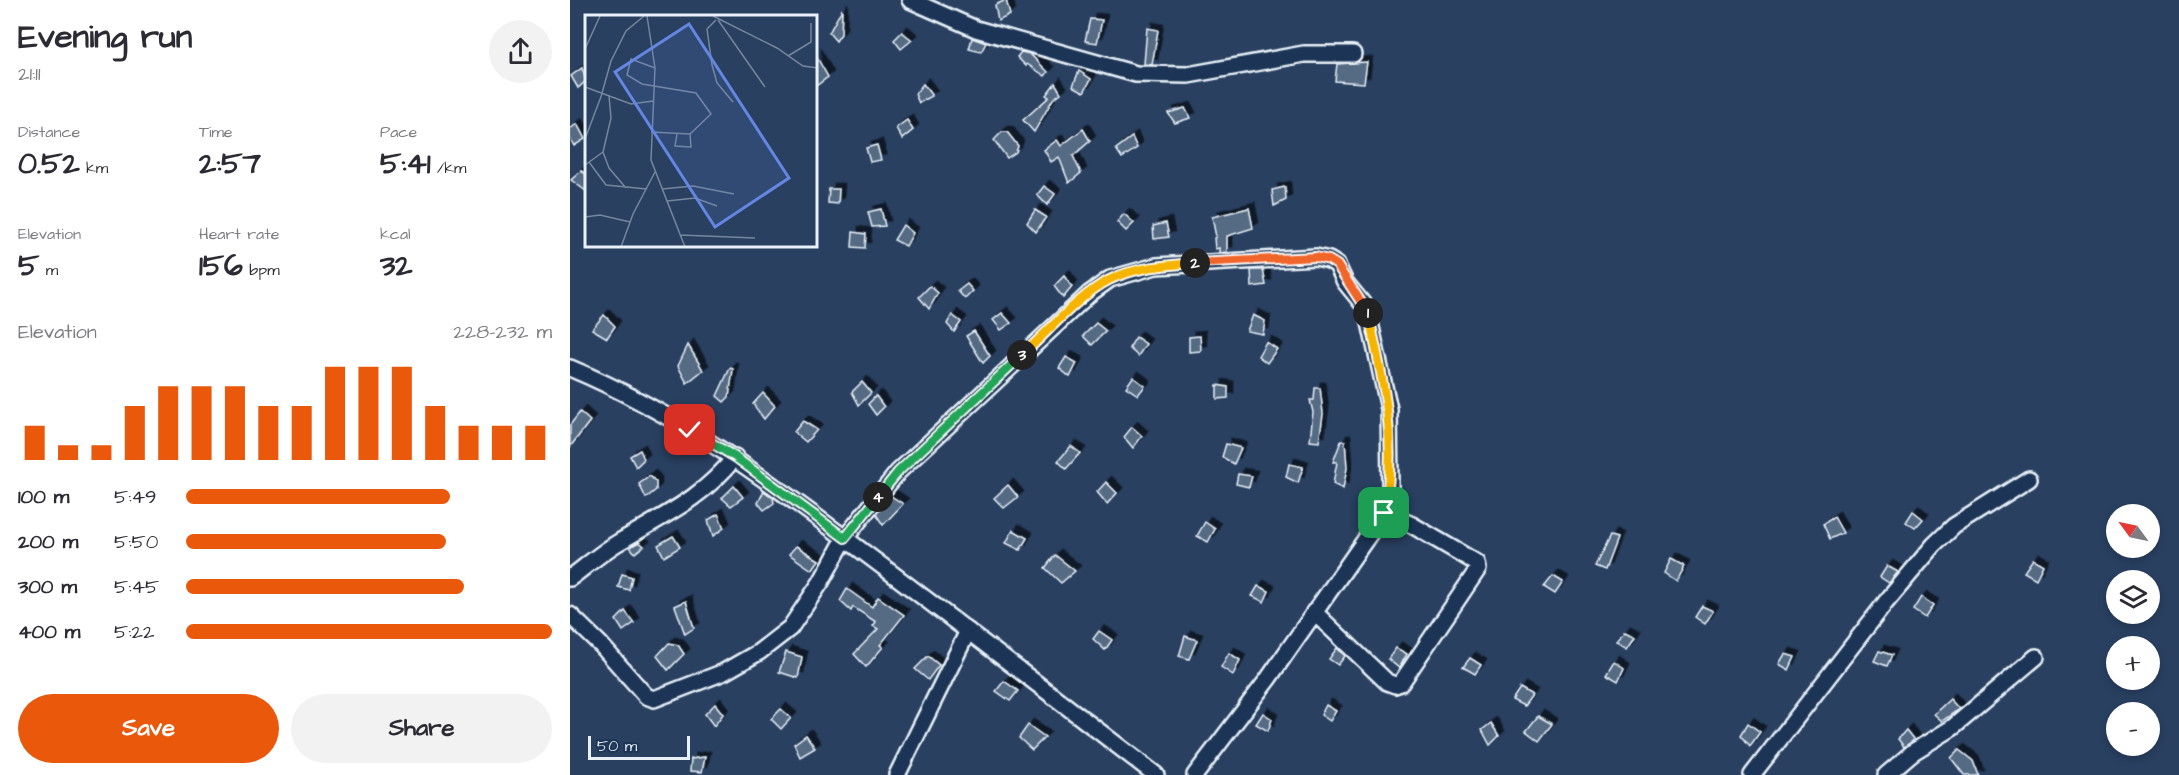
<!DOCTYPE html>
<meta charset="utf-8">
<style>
body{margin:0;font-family:"Architects Daughter",sans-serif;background:#f2f2f3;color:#2b2b33;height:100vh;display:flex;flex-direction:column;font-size:22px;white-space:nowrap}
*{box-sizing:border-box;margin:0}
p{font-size:20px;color:#7c7c81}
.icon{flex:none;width:33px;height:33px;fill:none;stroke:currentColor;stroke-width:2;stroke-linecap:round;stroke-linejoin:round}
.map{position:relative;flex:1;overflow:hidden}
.drawer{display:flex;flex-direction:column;background:#fff;width:570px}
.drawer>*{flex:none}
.needle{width:39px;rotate:303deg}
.tools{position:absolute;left:1536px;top:504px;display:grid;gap:12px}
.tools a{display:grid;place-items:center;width:54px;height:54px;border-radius:50%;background:#fff;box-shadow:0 3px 9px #0003;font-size:30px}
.scale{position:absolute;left:18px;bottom:15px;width:102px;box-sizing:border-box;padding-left:6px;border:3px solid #e8f1f8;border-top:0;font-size:16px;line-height:21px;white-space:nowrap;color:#e8f1f8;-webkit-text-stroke:4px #1d3557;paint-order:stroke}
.pin{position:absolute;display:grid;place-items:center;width:51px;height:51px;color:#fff;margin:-26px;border-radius:12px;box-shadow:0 3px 9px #0006}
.km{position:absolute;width:30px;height:30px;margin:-15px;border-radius:50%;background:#222;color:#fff;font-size:16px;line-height:30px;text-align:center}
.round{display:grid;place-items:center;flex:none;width:63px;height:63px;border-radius:32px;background:#f2f2f3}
.headline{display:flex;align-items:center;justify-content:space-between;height:102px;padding:0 18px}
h1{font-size:33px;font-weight:700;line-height:45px}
.metrics{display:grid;grid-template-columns:repeat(3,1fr);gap:9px;height:102px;padding:6px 18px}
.metrics div{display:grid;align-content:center}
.metrics b{font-size:30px;font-weight:700}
.metrics small{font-size:16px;font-weight:400}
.metrics p{font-size:16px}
.chart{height:168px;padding:12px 18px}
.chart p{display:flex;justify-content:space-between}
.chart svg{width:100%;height:108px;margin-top:6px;stroke:#ea580c;stroke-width:6}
.cta{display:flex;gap:12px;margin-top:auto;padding:12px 18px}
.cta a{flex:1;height:69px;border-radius:36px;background:#ea580c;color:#fff;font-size:24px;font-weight:700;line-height:69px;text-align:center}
.cta a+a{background:#f2f2f3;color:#2b2b33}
ul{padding:0 18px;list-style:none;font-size:20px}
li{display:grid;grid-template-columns:96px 72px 1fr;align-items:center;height:45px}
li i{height:15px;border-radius:8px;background:#ea580c}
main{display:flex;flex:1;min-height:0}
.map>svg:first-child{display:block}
</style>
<main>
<section class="drawer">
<div class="headline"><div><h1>Evening run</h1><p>21:11</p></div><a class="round"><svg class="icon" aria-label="share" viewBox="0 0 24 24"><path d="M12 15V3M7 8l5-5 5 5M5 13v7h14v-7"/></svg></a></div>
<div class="metrics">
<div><p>Distance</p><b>0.52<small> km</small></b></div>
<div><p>Time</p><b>2:57</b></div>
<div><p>Pace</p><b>5:41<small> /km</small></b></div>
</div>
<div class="metrics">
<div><p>Elevation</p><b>5<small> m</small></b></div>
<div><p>Heart rate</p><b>156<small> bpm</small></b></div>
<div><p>kcal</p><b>32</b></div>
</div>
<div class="chart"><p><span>Elevation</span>228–232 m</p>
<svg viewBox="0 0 160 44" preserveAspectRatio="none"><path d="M5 44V30M15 44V38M25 44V38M35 44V22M45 44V14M55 44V14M65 44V14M75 44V22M85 44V22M95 44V6M105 44V6M115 44V6M125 44V22M135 44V30M145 44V30M155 44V30"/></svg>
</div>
<ul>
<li><b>100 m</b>5:49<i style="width:72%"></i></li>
<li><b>200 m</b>5:50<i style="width:71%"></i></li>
<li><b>300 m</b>5:45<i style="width:76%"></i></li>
<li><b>400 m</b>5:22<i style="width:100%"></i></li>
</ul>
<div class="cta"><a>Save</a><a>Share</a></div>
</section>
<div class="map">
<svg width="1609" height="775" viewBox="0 0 1609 775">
<defs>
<filter id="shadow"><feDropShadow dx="5.5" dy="-5.5" stdDeviation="0" flood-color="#0009"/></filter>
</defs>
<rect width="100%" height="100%" fill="#294061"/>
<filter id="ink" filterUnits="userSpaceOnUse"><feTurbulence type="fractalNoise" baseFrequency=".0167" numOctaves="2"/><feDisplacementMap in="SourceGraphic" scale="12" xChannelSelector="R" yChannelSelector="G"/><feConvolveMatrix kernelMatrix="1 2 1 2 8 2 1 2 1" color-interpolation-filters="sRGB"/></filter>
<g filter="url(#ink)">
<g fill="#556a83" stroke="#e8f1f8" stroke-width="1.5" filter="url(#shadow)">
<path d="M436 0 440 15 428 21 425 5Z"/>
<path d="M272 9 271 34 266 41 259 33Z"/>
<path d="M520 19 532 20 527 43 515 41Z"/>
<path d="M577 28 588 30 582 65 574 64Z"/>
<path d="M332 32 342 40 331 49 324 40Z"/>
<path d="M402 38 416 43 411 52 399 49Z"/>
<path d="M451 52 460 54 478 72 475 76 457 64 456 66 447 57Z"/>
<path d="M246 56 258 77 246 86Z"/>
<path d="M797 62 794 83 765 81 767 64Z"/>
<path d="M12 68 16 81 8 88 1 76Z"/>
<path d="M509 71 521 79 514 92 503 86Z"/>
<path d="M485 83 491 93 483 99 464 132 453 120 479 97 476 95Z"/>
<path d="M353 84 362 96 349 103 345 94Z"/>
<path d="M615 108 620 118 605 123 598 113Z"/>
<path d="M337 120 343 130 332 139 326 128Z"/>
<path d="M7 124 15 139 4 146 0 138V129Z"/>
<path d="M513 129 520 141 503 156 511 173 499 183 489 157 481 162 474 150 487 140 491 146Z"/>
<path d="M432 132H437L448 146 446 152 437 158 424 140Z"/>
<path d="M562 137 567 148 552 158 546 149Z"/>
<path d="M307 145 311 160 300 162 296 148Z"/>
<path d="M11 171 16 174V191L1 180Z"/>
<path d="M474 186 485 194 477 205 467 195Z"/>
<path d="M715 187 716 200 704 206 702 190Z"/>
<path d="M259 189H269L268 204 258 203Z"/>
<path d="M679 208 683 228 657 236V252L649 253V248L645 249 644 238 646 237 642 217Z"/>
<path d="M311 209 315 226 302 227 298 212Z"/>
<path d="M465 210 476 217 466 232 457 223Z"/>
<path d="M554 214 564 223 556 231 547 222Z"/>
<path d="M596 223 599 237 584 239 583 226Z"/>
<path d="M333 225 343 233 336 246 324 240Z"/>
<path d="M283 232 296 234 295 248 282 247Z"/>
<path d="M681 270H693L696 285 682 287Z"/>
<path d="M494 276 502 287 493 298 484 286Z"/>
<path d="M397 284 403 291 395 299 388 291Z"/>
<path d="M360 286 368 293 359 309 349 297Z"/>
<path d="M432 313 441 323 431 330 423 320Z"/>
<path d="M34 315 45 326 37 338 22 329Z"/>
<path d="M382 315 391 322 384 332 377 324Z"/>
<path d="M683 315 695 321 693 334 677 331Z"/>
<path d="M526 323 536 331 522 345 513 336Z"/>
<path d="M404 331 420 356 413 363 396 336Z"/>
<path d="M630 336 631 351 619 352V337Z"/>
<path d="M566 337 576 344 568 356 559 348Z"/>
<path d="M696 342 707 349 697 363 688 356Z"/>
<path d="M118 345 133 370 117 383 108 366Z"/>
<path d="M496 357 507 363 500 377 489 368Z"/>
<path d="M160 368 163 369 159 397 154 402 147 396Z"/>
<path d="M563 377 575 386 568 395 556 387Z"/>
<path d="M292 382 301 393 289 405 282 392Z"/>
<path d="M647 385 658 387V398L647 399Z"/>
<path d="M745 388H750L753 414 749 442 740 441 743 412 740 400H744Z"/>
<path d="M193 393 205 406 194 419 183 404Z"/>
<path d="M306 396 314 407 306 415 298 404Z"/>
<path d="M10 412 20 421 0 447V425Z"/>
<path d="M233 421 247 430 236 442 224 432Z"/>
<path d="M562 427 572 436 563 448 554 437Z"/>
<path d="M771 441H775L777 468 773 489 763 484 767 462H763Z"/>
<path d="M656 444 671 448 664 464 652 457Z"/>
<path d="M501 446 510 453 496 469 488 461Z"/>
<path d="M70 450 74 459 66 467 60 456Z"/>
<path d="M719 464 733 467 728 483 716 477Z"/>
<path d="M668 474 682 476 679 487 666 484Z"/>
<path d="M80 476 86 482V490L76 498 69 484Z"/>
<path d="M536 482 547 493 537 504 527 492Z"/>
<path d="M438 485 448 497 434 508 424 498Z"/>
<path d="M164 486 173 497 161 506 152 498Z"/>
<path d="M194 491 203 498 204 503 194 510 188 503Z"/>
<path d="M321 496 333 504 313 525 306 514Z"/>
<path d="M1343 511 1353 519 1345 528 1336 522Z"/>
<path d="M148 514 154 528 143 536 138 520Z"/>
<path d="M1264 517 1273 533 1260 539 1253 524Z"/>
<path d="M635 522 645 529 638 542 627 536Z"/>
<path d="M443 530 457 538 450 550 436 543Z"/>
<path d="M103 536 110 547 94 557 88 545Z"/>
<path d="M1040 536 1047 538 1035 570 1025 566Z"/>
<path d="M69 542 74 546 65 553 60 547Z"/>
<path d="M226 546 249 560 242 570 219 554Z"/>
<path d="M485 555 505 571 491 583 475 568Z"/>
<path d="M1101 559 1114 566 1106 581 1094 573Z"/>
<path d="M1463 559 1473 565 1466 579 1454 572Z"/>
<path d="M1317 566 1328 572 1319 583 1310 577Z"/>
<path d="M52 574 62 577 59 590 48 587Z"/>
<path d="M983 576 993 582 985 594 974 587Z"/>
<path d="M688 586 699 591 694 602 682 596Z"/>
<path d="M277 589 302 607 308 597 334 615 310 645 313 647 296 667 284 654 308 629 303 626 306 622 283 607 281 611 270 601Z"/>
<path d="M1351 597 1363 605 1355 618 1343 610Z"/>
<path d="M116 601 124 628 115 634 105 606Z"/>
<path d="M1132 606 1143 611 1135 624 1125 617Z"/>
<path d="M55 611 64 623 53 631 46 620Z"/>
<path d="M1055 630 1065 635 1057 647 1046 640Z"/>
<path d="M529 631 542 640 535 650 523 639Z"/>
<path d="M615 636 627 640 619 659 609 656Z"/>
<path d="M99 643 108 645 114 654 98 670 87 656Z"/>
<path d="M767 648 775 656 768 665 759 659Z"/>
<path d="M826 648 837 654 829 668 818 659Z"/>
<path d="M1309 651 1322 655 1317 666 1304 661Z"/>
<path d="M216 652 232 657 228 678 209 672Z"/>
<path d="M659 653 670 660 663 675 651 667Z"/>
<path d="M1215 654 1225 657 1219 670 1209 664Z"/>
<path d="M358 656 369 665 358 680 345 669Z"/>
<path d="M900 658 911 665 905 674 893 667Z"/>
<path d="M1044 661 1054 668 1048 681 1036 674Z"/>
<path d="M434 681 448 691 440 701 426 691Z"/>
<path d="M950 688 962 695 954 706 942 700Z"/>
<path d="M1380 699 1389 709 1372 721 1364 714Z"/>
<path d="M145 704 153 714 144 726 135 714Z"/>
<path d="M756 705 766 711 760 721 751 715Z"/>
<path d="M211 709 221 718 211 729 201 719Z"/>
<path d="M693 713 702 719 698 731 686 724Z"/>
<path d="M968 716 982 724 969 741 956 731Z"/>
<path d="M921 723 929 736 920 745 912 730Z"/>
<path d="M1178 723 1190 732 1180 746 1171 735Z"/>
<path d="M458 725 475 737 462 750 449 738Z"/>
<path d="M1336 730 1344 740 1334 747 1328 739Z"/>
<path d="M236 735 245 748 230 757 224 744Z"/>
<path d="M1389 750 1403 761 1408 775H1394L1381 758Z"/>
<path d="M135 757 132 772 120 771 121 759Z"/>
</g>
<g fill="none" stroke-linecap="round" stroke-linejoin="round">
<g stroke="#e8f1f8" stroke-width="20">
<g id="street">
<path d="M340 0 406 29 566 74 618 75 734 54H783"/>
<path d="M0 368C108 413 200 482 292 551 391 625 488 700 586 775"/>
<path d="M0 578C16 566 32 552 49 542 94 515 132 499 165 457"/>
<path d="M744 612 817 682 825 685 831 683 908 569 907 563 842 525 814 513"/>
<path d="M0 615 31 645 76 696 84 699 154 672 189 652 220 628 251 582 275 538 328 472 519 294 540 279 586 266 746 257 759 260 767 265 775 282 797 309 819 409 820 485 814 513 698 679 625 775"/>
<path d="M327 775 398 631"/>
<path d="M1182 775 1316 602 1364 545 1384 526 1459 479"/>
<path d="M1316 775 1343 752 1382 728 1466 657"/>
</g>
</g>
<use href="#street" stroke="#1d3557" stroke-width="15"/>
</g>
</g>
<g fill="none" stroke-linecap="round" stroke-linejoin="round" filter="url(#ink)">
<g stroke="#fff" stroke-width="12">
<path id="split-1" d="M798 313C814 381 828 444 814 513"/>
</g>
<g stroke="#fff" stroke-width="12">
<path id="split-2" d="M625 263 746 257 759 260 767 265 798 313"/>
</g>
<g stroke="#fff" stroke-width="12">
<path id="split-3" d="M452 355C478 332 509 295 539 280 565 267 597 265 625 263"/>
</g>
<g stroke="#fff" stroke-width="12">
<path id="split-4" d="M308 497 328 472 452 355"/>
</g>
<g stroke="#fff" stroke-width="12">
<path id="split-5" d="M120 430 165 457 275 538 308 497"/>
</g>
<use href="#split-1" stroke="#f5b400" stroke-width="8"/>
<use href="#split-2" stroke="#f0652b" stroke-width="8"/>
<use href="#split-3" stroke="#f5b400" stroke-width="8"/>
<use href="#split-4" stroke="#22a559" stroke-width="8"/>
<use href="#split-5" stroke="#22a559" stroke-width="8"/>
</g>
<g transform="translate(15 15)">
<rect width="232" height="232" fill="#294061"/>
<path fill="none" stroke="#75879d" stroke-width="1.5" d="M62 1 70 53 66 145 100 232M128 1 192 33 218 51 233 53M131 5 122 14 127 50 132 68 148 87M133 5 180 72M0 34 15 1M203 41 226 27V8M0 72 46 89 68 86M17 78 26 46 41 16 59 1M24 81 26 103 18 137 24 153 41 173M66 117 105 119 126 99 111 78 57 69 42 60 46 44 70 53M92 119 90 131 106 132 105 119M0 124 17 79M4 147 21 170 62 174M0 150 18 137M77 174 108 171 149 179M82 186 110 183 132 191M0 202 15 200 45 207M95 220 170 223M36 232 48 199 70 157"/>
<path fill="#6487e3" fill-opacity="0.15" stroke="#6487e3" stroke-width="3" d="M104 9 204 163 130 212 30 57Z"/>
<rect width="232" height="232" fill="none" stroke="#e8f1f8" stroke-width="3"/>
</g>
</svg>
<div class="tools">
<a><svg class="needle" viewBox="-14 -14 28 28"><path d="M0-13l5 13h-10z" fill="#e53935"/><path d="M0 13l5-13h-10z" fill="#7c7c81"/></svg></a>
<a><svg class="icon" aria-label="layers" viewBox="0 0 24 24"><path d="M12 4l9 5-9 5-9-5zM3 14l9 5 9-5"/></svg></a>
<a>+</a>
<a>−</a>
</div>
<div class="scale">50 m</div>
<div class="pin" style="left:814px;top:513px;background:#1e9e55"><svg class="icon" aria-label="arrive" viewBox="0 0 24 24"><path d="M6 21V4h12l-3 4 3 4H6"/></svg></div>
<div class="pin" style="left:120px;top:430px;background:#d93025"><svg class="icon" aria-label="check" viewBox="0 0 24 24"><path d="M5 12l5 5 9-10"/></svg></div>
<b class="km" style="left:798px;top:313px">1</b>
<b class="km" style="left:625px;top:263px">2</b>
<b class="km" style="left:452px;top:355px">3</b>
<b class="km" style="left:308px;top:497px">4</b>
</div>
</main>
